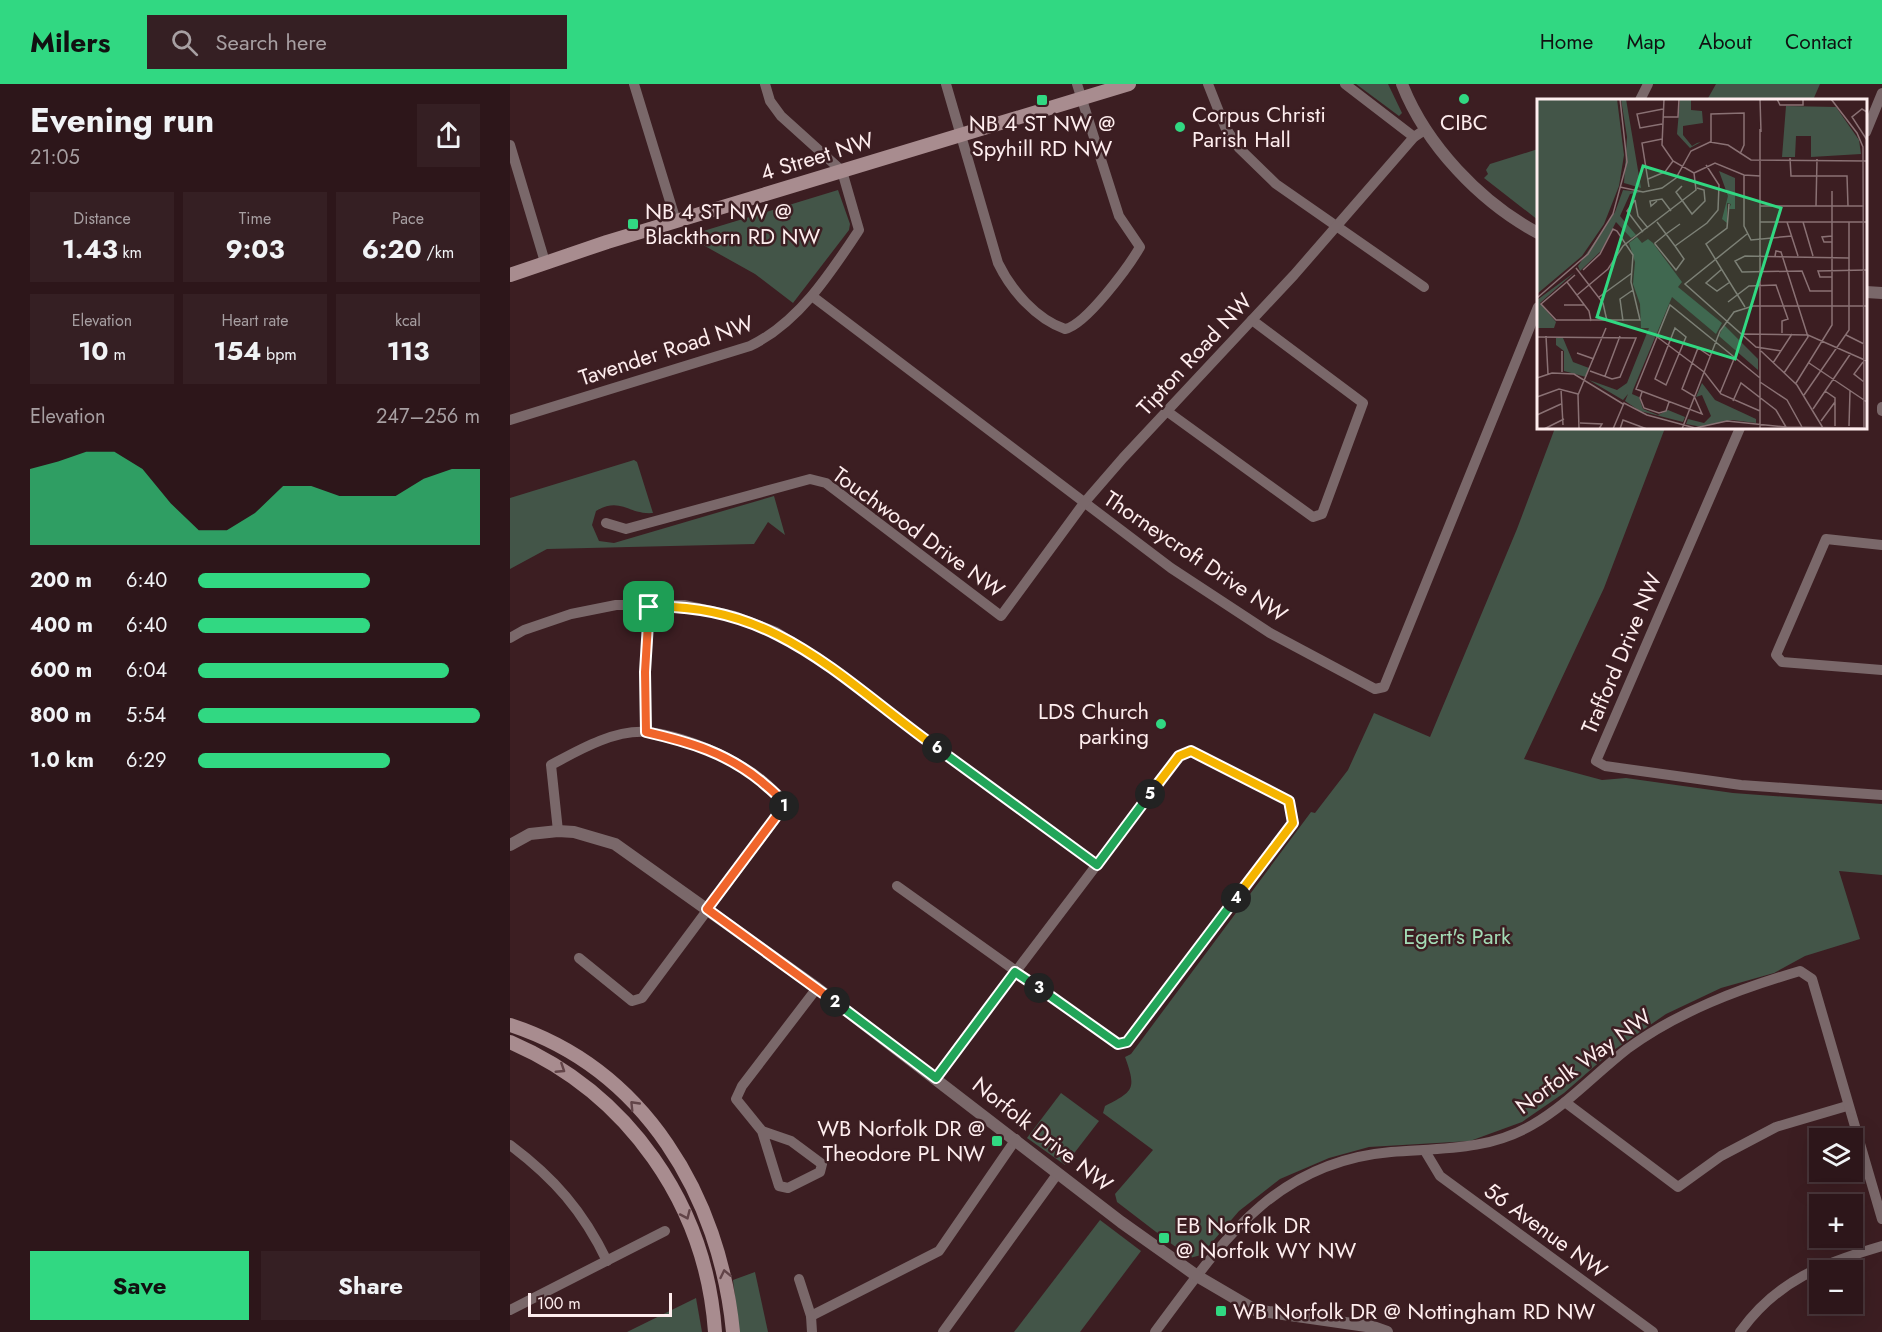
<!DOCTYPE html>
<meta charset="utf-8">
<style>
body{margin:0;font-family:Jost,sans-serif;background:#351f23;color:#f1f3f6;height:100vh;display:flex;flex-direction:column;font-size:22px;white-space:nowrap}
*{box-sizing:border-box;margin:0}
p{font-size:20px;color:#a79fa2}
.icon{flex:none;width:33px;height:33px;fill:none;stroke:currentColor;stroke-width:2;stroke-linecap:round;stroke-linejoin:round}
.map{position:relative;flex:1;overflow:hidden}
.side{display:flex;flex-direction:column;background:#2d161a;width:510px}
.side>*{flex:none}
.fabs{position:absolute;left:1299px;top:1044px;display:grid;gap:12px}
.fabs a{display:grid;place-items:center;width:54px;height:54px;border-radius:0px;background:#2d161a;box-shadow:0 6px 24px #0002,0 0 0 2px #483539;font-size:30px}
.scale{position:absolute;left:18px;bottom:15px;width:144px;box-sizing:border-box;padding-left:6px;border:3px solid #feedee;border-top:0;font-size:16px;line-height:21px;white-space:nowrap;color:#feedee;-webkit-text-stroke:4px #3c1e22;paint-order:stroke}
.pin{position:absolute;display:grid;place-items:center;width:51px;height:51px;color:#fff;margin:-26px;border-radius:12px;box-shadow:0 3px 9px #0006}
.km{position:absolute;width:30px;height:30px;margin:-15px;border-radius:50%;background:#222;color:#fff;font-size:16px;line-height:30px;text-align:center}
.round{display:grid;place-items:center;flex:none;width:63px;height:63px;border-radius:0px;background:#351f23}
.overview{display:flex;align-items:center;justify-content:space-between;height:102px;padding:0 30px}
h1{font-size:33px;font-weight:700;line-height:45px}
.stats{display:grid;grid-template-columns:repeat(3,1fr);gap:9px;height:102px;padding:6px 30px}
.stats div{display:grid;align-content:center;border-radius:0px;background:#351f23;text-align:center}
.stats b{font-size:26px;font-weight:700}
.stats small{font-size:16px;font-weight:400}
.stats p{font-size:16px}
.chart{height:168px;padding:12px 30px}
.chart p{display:flex;justify-content:space-between}
.chart svg{width:100%;height:108px;margin-top:6px;fill:#31d882;opacity:.7}
.cta{display:flex;gap:12px;margin-top:auto;padding:12px 30px}
.cta a{flex:1;height:69px;border-radius:0px;background:#31d882;color:#111;font-size:24px;font-weight:700;line-height:69px;text-align:center}
.cta a+a{background:#351f23;color:#f1f3f6}
ul{padding:0 30px;list-style:none;font-size:20px}
li{display:grid;grid-template-columns:96px 72px 1fr;align-items:center;height:45px}
li i{height:15px;border-radius:8px;background:#31d882}
header{display:flex;align-items:center;gap:36px;box-sizing:border-box;height:84px;padding:0 30px;background:#31d882;color:#111}
header strong{font-size:28px}
nav{display:flex;gap:33px;margin-inline-start:auto;font-size:21px}
.search{width:420px;height:54px;background:#351f23;display:flex;align-items:center;gap:15px;box-sizing:border-box;padding:0 21px;border-radius:0px;color:#a79fa2;font-size:22px}
main{display:flex;flex:1;min-height:0}
.map>svg:first-child{display:block}
</style>
<header>
<strong>Milers</strong>
<div class="search"><svg class="icon" aria-label="search" viewBox="0 0 24 24"><circle cx="10" cy="10" r="6"/><path d="M15 15l6 6"/></svg>Search here</div>
<nav><a>Home</a><a>Map</a><a>About</a><a>Contact</a></nav>
</header>
<main>
<section class="side">
<div class="overview"><div><h1>Evening run</h1><p>21:05</p></div><a class="round"><svg class="icon" aria-label="share" viewBox="0 0 24 24"><path d="M12 15V3M7 8l5-5 5 5M5 13v7h14v-7"/></svg></a></div>
<div class="stats">
<div><p>Distance</p><b>1.43<small> km</small></b></div>
<div><p>Time</p><b>9:03</b></div>
<div><p>Pace</p><b>6:20<small> /km</small></b></div>
</div>
<div class="stats">
<div><p>Elevation</p><b>10<small> m</small></b></div>
<div><p>Heart rate</p><b>154<small> bpm</small></b></div>
<div><p>kcal</p><b>113</b></div>
</div>
<div class="chart"><p><span>Elevation</span>247–256 m</p>
<svg viewBox="0 0 160 44" preserveAspectRatio="none"><path d="M0 44V13L10 10L20 6L30 6L40 13L50 27L60 38L70 38L80 31L90 20L100 20L110 24L120 24L130 24L140 17L150 13L160 13V44z"/></svg>
</div>
<ul>
<li><b>200 m</b>6:40<i style="width:61%"></i></li>
<li><b>400 m</b>6:40<i style="width:61%"></i></li>
<li><b>600 m</b>6:04<i style="width:89%"></i></li>
<li><b>800 m</b>5:54<i style="width:100%"></i></li>
<li><b>1.0 km</b>6:29<i style="width:68%"></i></li>
</ul>
<div class="cta"><a>Save</a><a>Share</a></div>
</section>
<div class="map">
<svg width="1372" height="1248" viewBox="0 0 1372 1248">
<rect width="100%" height="100%" fill="#3c1e22"/>
<g fill="#435548">
<path d="M846 0H878L892 29 889 32Z"/>
<path d="M1206 0H1310L1303 16H1197Z"/>
<path d="M1028 65V136L974 94 978 90 976 86 980 80Z"/>
<path d="M328 106 340 140 339 146 283 219 245 190 177 152Z"/>
<path d="M1045 344H1155L1094 504 1014 675 1092 696 1116 694 1223 709 1372 720V791L1329 787 1350 855 1295 872 1264 889 1211 904 1156 930 1101 968 1054 1009 1012 1038 960 1057 859 1063 819 1074 770 1095 729 1127 691 1171 680 1174 607 1118 605 1110 643 1066 593 1029 595 1022C623 1007 627 1006 615 973L621 970 801 728 805 729 838 686 864 629 920 653 1007 445Z"/>
<path d="M124 376 127 378 143 429C118 431 111 412 86 427L82 441 89 457 104 459 264 412 275 451 258 438 244 460 37 465 0 485V414Z"/>
<path d="M551 1009 589 1037 555 1081 517 1054Z"/>
<path d="M590 1136 631 1167 570 1248H504Z"/>
<path d="M245 1188 258 1248H229L223 1196Z"/>
<path d="M186 1214 192 1248H117Z"/>
</g>
<g fill="none" stroke-linecap="round" stroke-linejoin="round">
<g stroke="#7a686a" stroke-width="10">
<path d="M124 0 166 137"/>
<path d="M436 0 488 179C501 206 526 235 555 245 576 241 619 182 630 163L609 132 567 0"/>
<path d="M698 0 715 43 729 64 766 100 914 203"/>
<path d="M835 0 904 53"/>
<path d="M1130 16 1138 0"/>
<path d="M1356 48 1372 9"/>
<path d="M0 61 35 178"/>
<path d="M302 212 661 484 760 549 865 605 874 603 1028 223"/>
<path d="M1372 323V327"/>
<path d="M658 328 803 433 812 430 853 319 742 236"/>
<path d="M0 336 240 262C288 239 320 190 349 146L332 87 271 32 260 17 255 0"/>
<path d="M1230 344 1086 677 1095 682 1231 701 1372 711"/>
<path d="M96 439 116 445 300 395 316 399 491 532 574 419 613 374 784 191 904 53 916 45"/>
<path d="M1372 461 1316 455 1266 571 1272 578 1372 586"/>
<path d="M0 554 14 546 61 530 106 521H174L224 532 266 548 314 578 414 655 587 781"/>
<path d="M136 648 135 588 139 523"/>
<path d="M48 747 41 681C69 666 103 646 136 648 175 650 259 686 274 723L132 914 122 917 69 874"/>
<path d="M387 802 608 960 617 958 783 739 779 717 681 667 669 672C588 780 506 886 426 994"/>
<path d="M1055 1018 1168 1103 1211 1072 1266 1043 1337 1022"/>
<path d="M252 1047 281 1057 312 1080 310 1088 278 1104 269 1102 252 1047 226 1015 232 1002 307 904"/>
<path d="M0 1061C44 1094 73 1127 97 1177"/>
<path d="M915 1067 930 1092 1143 1248"/>
<path d="M289 1195 301 1232 302 1248"/>
<path d="M0 1226 155 1147"/>
<path d="M301 1232 429 1167 506 1055"/>
<path d="M433 1248 548 1089"/>
<path d="M645 1248C710 1161 762 1078 881 1068 930 1064 977 1067 1022 1041 1057 1021 1085 990 1117 965 1169 927 1229 905 1290 887L1302 895 1372 1135"/>
<path d="M1230 1248C1267 1196 1314 1179 1372 1162"/>
</g>
<g stroke="#7a686a" stroke-width="12">
<path d="M892 0C916 61 970 118 1028 149"/>
<path d="M1356 208 1372 209"/>
<path d="M0 761 20 750 48 747 64 748 105 760 307 904 611 1138 687 1192 745 1226 863 1243 877 1248"/>
</g>
<g stroke="#a88c8f" stroke-width="14">
<path d="M0 191 97 158 619 0"/>
<path d="M0 941C135 985 210 1113 223 1248"/>
<path d="M0 958C118 1009 196 1120 205 1248"/>
</g>
</g>
<defs><path id="oneway-chevron" d="M-2-3.5L2.5 0L-2 3.5" fill="none" stroke-width="1.6" stroke-linecap="round" stroke-linejoin="round" transform="scale(1.5)"/></defs>
<g stroke="#624448">
<use href="#oneway-chevron" transform="translate(51 985) rotate(33)"/>
<use href="#oneway-chevron" transform="translate(124 1021) rotate(-134)"/>
<use href="#oneway-chevron" transform="translate(176 1131) rotate(66)"/>
<use href="#oneway-chevron" transform="translate(215 1190) rotate(-102)"/>
</g>
<g fill="none" stroke-linecap="round" stroke-linejoin="round">
<g stroke="#fff" stroke-width="12">
<path id="split-1" d="M139 523 135 588 136 648C180 658 217 669 252 698 261 706 269 711 274 722"/>
</g>
<g stroke="#fff" stroke-width="12">
<path id="split-2" d="M274 722 197 825 325 918"/>
</g>
<g stroke="#fff" stroke-width="12">
<path id="split-3" d="M325 918 426 994 505 888 529 904"/>
</g>
<g stroke="#fff" stroke-width="12">
<path id="split-4" d="M529 904 608 960 617 958 726 814"/>
</g>
<g stroke="#fff" stroke-width="12">
<path id="split-5" d="M640 710 669 672 681 667 779 717 783 739 726 814"/>
</g>
<g stroke="#fff" stroke-width="12">
<path id="split-6" d="M427 664 587 781 640 710"/>
</g>
<g stroke="#fff" stroke-width="12">
<path id="split-7" d="M139 523C265 518 332 596 427 664"/>
</g>
<use href="#split-1" stroke="#f0652b" stroke-width="8"/>
<use href="#split-2" stroke="#f0652b" stroke-width="8"/>
<use href="#split-3" stroke="#22a559" stroke-width="8"/>
<use href="#split-4" stroke="#22a559" stroke-width="8"/>
<use href="#split-5" stroke="#f5b400" stroke-width="8"/>
<use href="#split-6" stroke="#22a559" stroke-width="8"/>
<use href="#split-7" stroke="#f5b400" stroke-width="8"/>
</g>
<g fill="#31d882" stroke="#3c1e22" stroke-width="2">
<circle cx="954" cy="15" r="6"/>
<rect x="526" y="10" width="12" height="12" rx="3"/>
<circle cx="670" cy="43" r="6"/>
<rect x="117" y="134" width="12" height="12" rx="3"/>
<circle cx="651" cy="640" r="6"/>
<rect x="481" y="1051" width="12" height="12" rx="3"/>
<rect x="648" y="1148" width="12" height="12" rx="3"/>
<rect x="705" y="1221" width="12" height="12" rx="3"/>
</g>
<g text-anchor="middle" stroke-width="5" stroke-linejoin="round" paint-order="stroke">
<g font-size="22" fill="#feedee" stroke="#3c1e22" text-anchor="start">
<text x="682" y="38">Corpus Christi<tspan x="682" dy="25">Parish Hall</tspan></text>
<text x="954" y="46" text-anchor="middle">CIBC</text>
<text x="532" y="47" text-anchor="middle">NB 4 ST NW @<tspan x="532" dy="25">Spyhill RD NW</tspan></text>
<text x="135" y="135">NB 4 ST NW @<tspan x="135" dy="25">Blackthorn RD NW</tspan></text>
<text x="639" y="635" text-anchor="end">LDS Church<tspan x="639" dy="25">parking</tspan></text>
<text x="475" y="1052" text-anchor="end">WB Norfolk DR @<tspan x="475" dy="25">Theodore PL NW</tspan></text>
<text x="666" y="1149">EB Norfolk DR<tspan x="666" dy="25">@ Norfolk WY NW</tspan></text>
<text x="723" y="1235">WB Norfolk DR @ Nottingham RD NW</text>
</g>
<g font-size="22" fill="#feedee" stroke="#3c1e22">
<text transform="translate(307 72) rotate(-17)" y="8">4 Street NW</text>
<text transform="translate(156 266) rotate(-18)" y="8">Tavender Road NW</text>
<text transform="translate(684 270) rotate(-47)" y="8">Tipton Road NW</text>
<text transform="translate(409 448) rotate(36)" y="8">Touchwood Drive NW</text>
<text transform="translate(686 472) rotate(34)" y="8">Thorneycroft Drive NW</text>
<text transform="translate(1111 569) rotate(-67)" y="8">Trafford Drive NW</text>
<text transform="translate(1073 977) rotate(-36)" y="8">Norfolk Way NW</text>
<text transform="translate(533 1050) rotate(38)" y="8">Norfolk Drive NW</text>
<text transform="translate(1036 1146) rotate(36)" y="8">56 Avenue NW</text>
</g>
<g font-size="22" fill="#a3dcb6" stroke="#3c1e22">
<text x="947" y="860">Egert's Park</text>
</g>
</g>
<g transform="translate(1027 15)">
<rect width="330" height="330" fill="#3c1e22"/>
<path d="M0 0H80L87 56 82 87 67 125 45 157 0 195ZM84 0H89L104 89 87 84 90 38ZM143 0H154V11L165 12 166 24 146 27V36L155 47 160 44 164 43 153 49 140 35ZM249 7 299 8 322 41 324 55 274 58V37H259L258 58H245ZM182 72 198 79V110H192L194 105 190 104V124L185 120 191 97ZM86 91 105 93 93 95 83 117 99 136 94 139 79 123 64 152 43 172 41 167 78 113ZM100 138 105 144 111 140 116 144 145 183 141 188 185 224 179 235 135 198 96 291 95 295 102 298 106 310 121 316 131 311 148 318 146 323 103 312 88 302 91 295 86 301 52 281 80 291 90 284 112 229H104L103 205 96 185 98 163 92 144ZM38 173 3 204 19 223 17 229H1L0 201ZM187 226 221 260V271L182 237ZM19 239H26L36 263 52 269 49 278 27 272V252L19 246ZM165 284 178 301 219 320V324L195 321 165 328 149 325 151 320 167 324 174 317 165 296 159 298Z" fill="#435548"/>
<path fill="none" stroke="#8a7174" stroke-width="1.5" d="M161 0H188M223 0 224 33M240 0 243 6H266V0M294 0 320 34 326 48 327 330M330 13 325 10 315 18 330 41M126 18H141L142 0M125 25 103 29 100 15 126 10M174 43V15L207 14V46L203 55M253 59 254 77H310L311 107M157 74 178 64 207 76 223 77M207 76V127L214 141 255 137M111 80 128 73 136 62M145 87 139 93 155 115 168 102 167 91 160 89M83 88 106 93 125 89 139 79 154 52 173 43 191 46 214 61 330 62M112 88 105 44 125 40M98 101 90 112 106 133M98 101 101 117 111 129M120 102 114 107 113 102 125 100 134 112M192 105 190 129 169 145 208 208M223 107H327M279 107 280 60M120 123 138 147 147 160 139 171 118 145V144L129 135 143 125M223 123H330M250 123 261 157M266 123 276 157M210 135 148 185 219 248 244 252M295 137 285 138 287 143H295M138 147 170 124 181 111 182 86 169 66M238 157 239 152 244 153 271 238 247 274M39 169 66 204 70 222M185 170 169 184 180 192 193 183M38 176 4 205 19 221H103L94 183 96 156 80 132 76 130 63 155 46 171M295 178H283L281 172 330 171M30 183 52 212 54 222M295 192H273L265 172 205 173 198 162 208 157 312 159M40 196 71 170 86 147 159 91 157 74 136 62 125 46 127 0M62 198 95 174M0 199 51 155 76 115 90 63 83 0M191 203 212 187 239 186 251 220 245 222V234M27 206H47M86 222 83 200 96 191M138 229 149 238 129 286 118 280ZM206 235 271 236 330 262M309 236 327 245M9 237 11 275M119 237 167 273 184 295 223 312M0 238 99 239 83 278 75 280 53 272M25 252V273M224 252 260 286 286 329M40 254 57 260M173 257 161 249 145 290 157 297 165 315 99 290 133 206 223 279M326 263 317 275 327 283M236 264 255 235M272 264 330 303M68 277 83 237M0 279 15 274 37 275 86 305M223 283 250 301 265 328M259 284 295 226V92M24 290 26 326M288 292 298 299V327M105 293 103 299 107 309 122 314 129 312 132 303M183 294 197 260M267 296 312 231V123M0 298 22 290 41 295M196 302 204 284 239 311 249 328M276 310 314 254M0 316 24 305M284 322 298 303M43 324 65 325 62 330M312 327 313 292M248 328 328 329M7 330 27 320M42 330 41 296 69 229M76 330 87 304 110 316 158 329 190 322 249 328M83 330 86 321 110 330M145 330 183 232 197 213 216 207H330M223 330V30"/>
<path fill="#31d882" fill-opacity="0.15" stroke="#31d882" stroke-width="3" d="M106 67 244 109 198 260 60 218Z"/>
<rect width="330" height="330" fill="none" stroke="#feedee" stroke-width="3"/>
</g>
</svg>
<div class="fabs">
<a><svg class="icon" aria-label="layers" viewBox="0 0 24 24"><path d="M12 4l9 5-9 5-9-5zM3 14l9 5 9-5"/></svg></a>
<a>+</a>
<a>−</a>
</div>
<div class="scale">100 m</div>
<div class="pin" style="left:139px;top:523px;background:#1e9e55"><svg class="icon" aria-label="arrive" viewBox="0 0 24 24"><path d="M6 21V4h12l-3 4 3 4H6"/></svg></div>
<b class="km" style="left:274px;top:722px">1</b>
<b class="km" style="left:325px;top:918px">2</b>
<b class="km" style="left:529px;top:904px">3</b>
<b class="km" style="left:726px;top:814px">4</b>
<b class="km" style="left:640px;top:710px">5</b>
<b class="km" style="left:427px;top:664px">6</b>
</div>
</main>
